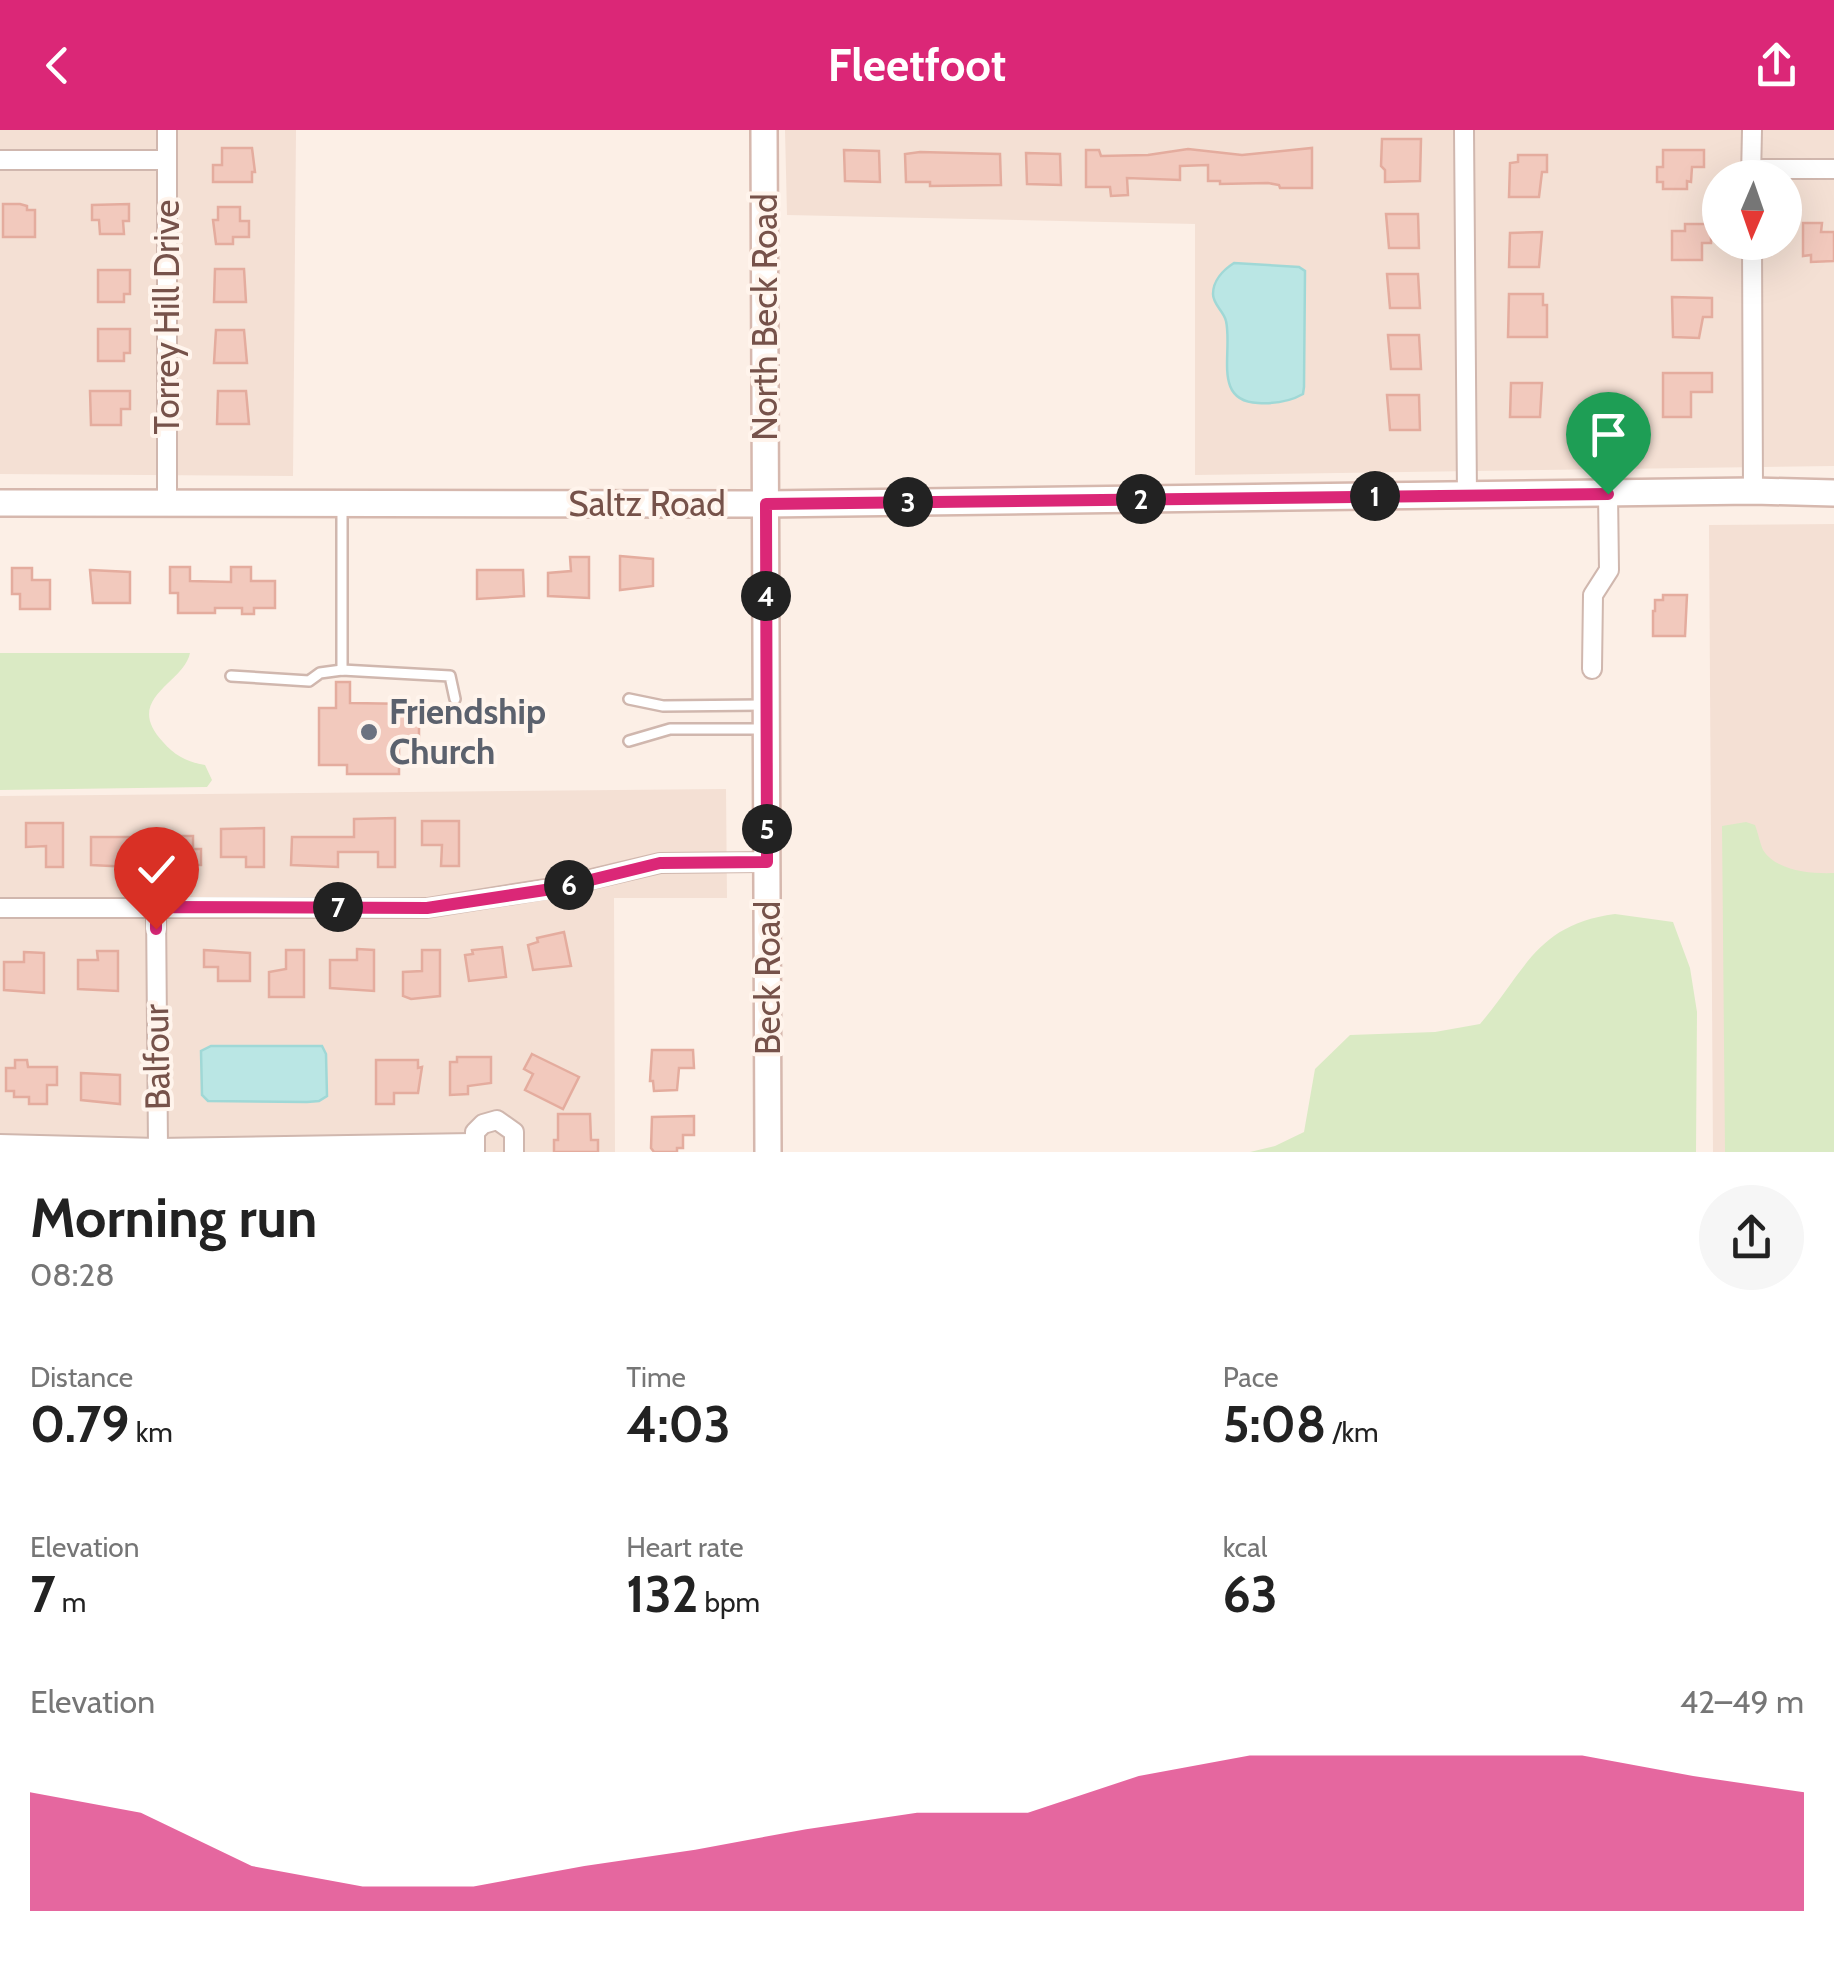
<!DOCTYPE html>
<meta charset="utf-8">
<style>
body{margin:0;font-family:Cabin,sans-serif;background:#f6f6f6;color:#222;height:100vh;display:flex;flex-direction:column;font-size:38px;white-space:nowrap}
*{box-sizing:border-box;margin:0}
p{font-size:32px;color:#767676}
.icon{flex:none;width:55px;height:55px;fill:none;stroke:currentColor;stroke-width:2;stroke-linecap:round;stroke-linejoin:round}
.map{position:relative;height:1022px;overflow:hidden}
.side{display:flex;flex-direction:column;background:#fff;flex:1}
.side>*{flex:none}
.needle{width:65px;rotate:182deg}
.fabs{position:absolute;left:1702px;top:30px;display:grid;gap:20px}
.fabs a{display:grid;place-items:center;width:100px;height:100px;border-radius:50%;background:#fff;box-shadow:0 10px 40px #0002;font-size:50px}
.pin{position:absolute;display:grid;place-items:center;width:85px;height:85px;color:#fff;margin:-102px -42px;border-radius:50% 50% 50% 0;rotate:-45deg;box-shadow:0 0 10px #0007}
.pin .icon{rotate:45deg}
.km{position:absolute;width:50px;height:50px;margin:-25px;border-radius:50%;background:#222;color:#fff;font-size:28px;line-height:50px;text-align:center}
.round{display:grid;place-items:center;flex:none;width:105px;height:105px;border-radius:52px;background:#f6f6f6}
.overview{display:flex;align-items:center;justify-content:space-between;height:170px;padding:0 30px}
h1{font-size:55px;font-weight:800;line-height:75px}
.figures{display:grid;grid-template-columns:repeat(3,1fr);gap:15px;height:170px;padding:10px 30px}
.figures div{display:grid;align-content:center}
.figures b{font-size:50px;font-weight:800}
.figures small{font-size:28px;font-weight:400}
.figures p{font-size:28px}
.chart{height:280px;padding:20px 30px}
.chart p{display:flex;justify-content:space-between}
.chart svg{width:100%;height:180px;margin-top:10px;fill:#db2777;opacity:.7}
header{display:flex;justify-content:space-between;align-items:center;height:130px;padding:0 30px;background:#db2777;color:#fff;font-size:45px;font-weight:800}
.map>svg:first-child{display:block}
</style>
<header><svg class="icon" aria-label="back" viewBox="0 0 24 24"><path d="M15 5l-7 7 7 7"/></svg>Fleetfoot<svg class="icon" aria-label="share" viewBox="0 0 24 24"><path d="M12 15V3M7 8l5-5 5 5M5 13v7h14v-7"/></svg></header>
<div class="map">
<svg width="1834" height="1022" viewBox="0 0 1834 1022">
<rect width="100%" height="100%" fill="#fcefe6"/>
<g fill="#f4e0d4" fill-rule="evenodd">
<path d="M0 0H296L293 346 0 344Z"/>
<path d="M785 0H1834V336L1195 345V94L787 85ZM1720 48H1785V112H1720Z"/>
<path d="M1834 394V1022H1713L1709 395Z"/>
<path d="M726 659 727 768H614L615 1022H0V666Z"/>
</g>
<g fill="#daeac4">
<path d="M0 523H190C184 554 122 568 163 612 175 626 188 632 205 635L212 650 207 657 0 660Z"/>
<path d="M1746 692 1755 695C1758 703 1760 713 1763 720 1776 741 1812 744 1834 743V1022H1725L1722 696Z"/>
<path d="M1615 784 1673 792 1690 838 1697 882 1696 1022H1250L1275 1016 1304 1002 1315 939 1350 905 1435 902 1480 894C1525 841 1537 794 1615 784Z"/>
</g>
<g fill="#bae6e4" stroke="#a0d8d6" stroke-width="2.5">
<path d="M1234 133 1299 137 1305 141 1304 257 1303 264C1289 272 1274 274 1258 273 1212 271 1233 222 1226 191 1224 181 1213 175 1213 164 1213 151 1223 140 1234 133Z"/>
<path d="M211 916H322L326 924 327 966 319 971 307 972 208 971 202 965 201 921Z"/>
</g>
<g fill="#f2c9bd" stroke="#e4ac9e" stroke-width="2.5">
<path d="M1382 9H1421L1420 51 1385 52V40L1381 36Z"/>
<path d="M222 18H252L255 42H252V52H213V35H222Z"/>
<path d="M1312 18V58H1280L1279 55 1268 53 1220 54V51H1208V35L1180 36V50L1127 48 1128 65 1111 66 1110 57H1086V20H1099L1101 26 1148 25 1188 19 1242 25Z"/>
<path d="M844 20 879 21 880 52 845 51Z"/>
<path d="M1663 20H1704V37H1692L1691 52 1687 51V59H1663V52H1657V37H1663Z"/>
<path d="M920 22 1000 24 1001 55 930 56V52H906L905 24Z"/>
<path d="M1026 23 1060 24 1061 55 1027 54Z"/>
<path d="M1518 25H1547V42H1542L1539 67H1509L1510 33 1518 32Z"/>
<path d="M3 74H20L27 76V80H35V107H3Z"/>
<path d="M129 74V91H123L124 104H100L99 90H92V75Z"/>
<path d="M218 77H240V91H249V107H233V114H216L213 90H218Z"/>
<path d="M1386 84H1418L1419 118H1389Z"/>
<path d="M1803 93H1822L1821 102H1834V131L1811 132V125L1803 126Z"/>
<path d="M1685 94H1711V113H1702V130H1672V101H1685Z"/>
<path d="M1542 102 1539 137H1509L1510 103Z"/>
<path d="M215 139H244L246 172H214Z"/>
<path d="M98 140H130V164H124V172H98Z"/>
<path d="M1387 144H1418L1420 178H1390Z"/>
<path d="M1509 164H1543V175H1547V207H1508Z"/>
<path d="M1672 167 1712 168V187H1703L1699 208 1673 207Z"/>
<path d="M98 199H130V223H124V231H98Z"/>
<path d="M216 200H244L247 233H214Z"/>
<path d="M1388 205H1419L1421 239H1391Z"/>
<path d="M1663 243H1712V262H1691V287H1663Z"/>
<path d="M1511 253H1542L1540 287H1510Z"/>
<path d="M90 261H130V279H121V295H91Z"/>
<path d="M218 261H246L249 294H217Z"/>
<path d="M1387 265H1419L1420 300H1390Z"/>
<path d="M620 426 653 429V456L620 460Z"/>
<path d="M570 427H589V468L548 466V443L571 441Z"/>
<path d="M170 437H190V451L231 452V437H251V451H275V478H254V484H242V478H215V483H178V463H170Z"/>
<path d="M12 438H32V450H50V479H20V464H12Z"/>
<path d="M90 440 130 442V473H93Z"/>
<path d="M477 440H523L524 466 477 469Z"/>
<path d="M1663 465H1687L1685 506H1653V481H1655V470H1663Z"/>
<path d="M336 552H350V573L412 574V593H419V614H399V644H347V635H319V578H336Z"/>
<path d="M395 688V737H378V722H338V737L291 735 292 707H354V689Z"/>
<path d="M422 691H459V736H441L442 715H422Z"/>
<path d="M26 693H63V737H46V716L26 717Z"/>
<path d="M264 698V737H246V727H221V699Z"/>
<path d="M154 706H193V719H201V735L154 734Z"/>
<path d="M91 707H131V737L91 735Z"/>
<path d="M564 802 571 836 533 840 528 815 538 812 537 808Z"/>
<path d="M502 817 506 847 469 851 465 825 473 824 472 820Z"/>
<path d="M357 819 374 820V861L330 858V830H357Z"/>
<path d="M204 820 250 823V851H218V837H204Z"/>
<path d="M286 820H304V867H269V842L286 839Z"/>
<path d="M422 820H440V866L411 869 403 866V842L422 841Z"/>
<path d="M97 821H118V861L78 859V830H98Z"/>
<path d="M24 822 44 823V863L4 860V832H24Z"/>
<path d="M652 920H693L694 938H679L677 960 654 961 653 951H650Z"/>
<path d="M532 924 579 947 563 979 525 960 533 944 524 939Z"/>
<path d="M457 927H491V953L468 956V964L450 965V932H457Z"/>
<path d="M15 930H27L28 937H57V955H47V974H29V967H14V961H6V938H15Z"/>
<path d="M376 930H418V938L422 937 418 963H394V974H376Z"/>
<path d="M81 943 120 945V974L81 970Z"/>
<path d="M558 984H590L591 1010H598V1022H554V1010H558Z"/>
<path d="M694 986V1005H683V1018H677V1022H654L651 1018 652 987Z"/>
</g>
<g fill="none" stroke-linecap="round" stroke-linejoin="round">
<g stroke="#d0b7ae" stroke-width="14">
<g id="lane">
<path d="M342 540V377"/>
<path d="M231 546 309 551 320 543 342 540 450 546 455 569"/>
<path d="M629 569 663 576 763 575"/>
<path d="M629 611 670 599H765"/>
</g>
</g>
<g stroke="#d0b7ae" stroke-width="22">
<g id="street">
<path d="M1464 0 1467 366"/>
<path d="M0 30H167"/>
<path d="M1751 39H1834"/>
<path d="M1751 47 1752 0"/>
<path d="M1752 112 1753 361"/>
<path d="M167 373V0"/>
<path d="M1592 539 1593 465 1609 440 1608 363"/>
<path d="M156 777 158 1018"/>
<path d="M0 778H427L558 757 660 733 767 732"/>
<path d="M0 1014 158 1018 473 1013"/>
<path d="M475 1022V1002L483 994 497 990 514 1002V1022"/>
</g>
</g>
<g stroke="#d6b8ae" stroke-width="30">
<g id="secondary">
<path d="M764 0 768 1022"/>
<path d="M0 373 766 374 1753 361 1834 363"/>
</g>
</g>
<use href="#lane" stroke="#fff" stroke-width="9"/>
<use href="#street" stroke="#fff" stroke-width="18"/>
<use href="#secondary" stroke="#fff" stroke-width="25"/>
</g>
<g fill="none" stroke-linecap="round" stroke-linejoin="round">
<g stroke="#fff" stroke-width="20">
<path id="route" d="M156 799V777L427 778 558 758 660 733 767 732 766 374 1608 364"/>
</g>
<use href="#route" stroke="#db2777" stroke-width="12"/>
</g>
<circle fill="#6b7280" stroke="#fff4ec" stroke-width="4" cx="369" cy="602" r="10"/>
<g text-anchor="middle" stroke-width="8" stroke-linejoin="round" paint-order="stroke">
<g font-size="35" fill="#76524a" stroke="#fff4ec">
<text transform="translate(167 187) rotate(-90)" y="12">Torrey Hill Drive</text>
<text transform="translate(765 187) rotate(-90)" y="12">North Beck Road</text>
<text x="647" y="386">Saltz Road</text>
<text transform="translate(768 848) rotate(-90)" y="12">Beck Road</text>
<text transform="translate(157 927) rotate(-91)" y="12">Balfour</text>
</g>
<g font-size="35" font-weight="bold" fill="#5b616d" stroke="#fff4ec" text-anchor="start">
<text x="389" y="594">Friendship<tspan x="389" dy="40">Church</tspan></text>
</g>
</g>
</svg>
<div class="fabs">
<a><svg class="needle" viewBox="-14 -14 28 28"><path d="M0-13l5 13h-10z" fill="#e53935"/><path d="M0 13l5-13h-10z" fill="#767676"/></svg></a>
</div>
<div class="pin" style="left:1608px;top:364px;background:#1e9e55"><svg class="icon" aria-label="arrive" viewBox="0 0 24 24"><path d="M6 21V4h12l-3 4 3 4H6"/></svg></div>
<div class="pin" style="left:156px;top:799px;background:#d93025"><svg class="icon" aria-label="check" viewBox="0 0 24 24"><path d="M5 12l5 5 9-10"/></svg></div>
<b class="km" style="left:1375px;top:366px">1</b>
<b class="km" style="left:1141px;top:369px">2</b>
<b class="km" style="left:908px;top:372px">3</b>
<b class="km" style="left:766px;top:466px">4</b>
<b class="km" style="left:767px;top:699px">5</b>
<b class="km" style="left:569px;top:755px">6</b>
<b class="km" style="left:338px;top:777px">7</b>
</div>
<section class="side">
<div class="overview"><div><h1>Morning run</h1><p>08:28</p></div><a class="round"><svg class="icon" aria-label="share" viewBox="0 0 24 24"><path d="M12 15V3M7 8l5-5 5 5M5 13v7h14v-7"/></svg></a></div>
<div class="figures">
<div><p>Distance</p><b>0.79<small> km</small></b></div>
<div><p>Time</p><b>4:03</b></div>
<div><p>Pace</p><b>5:08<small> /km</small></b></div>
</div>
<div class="figures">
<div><p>Elevation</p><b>7<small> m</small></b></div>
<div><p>Heart rate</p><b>132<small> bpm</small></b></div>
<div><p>kcal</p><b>63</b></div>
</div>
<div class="chart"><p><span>Elevation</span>42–49 m</p>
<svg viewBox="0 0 160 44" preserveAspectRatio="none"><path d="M0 44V15L10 20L20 33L30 38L40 38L50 33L60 29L70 24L80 20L90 20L100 11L110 6L120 6L130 6L140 6L150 11L160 15V44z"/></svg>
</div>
</section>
